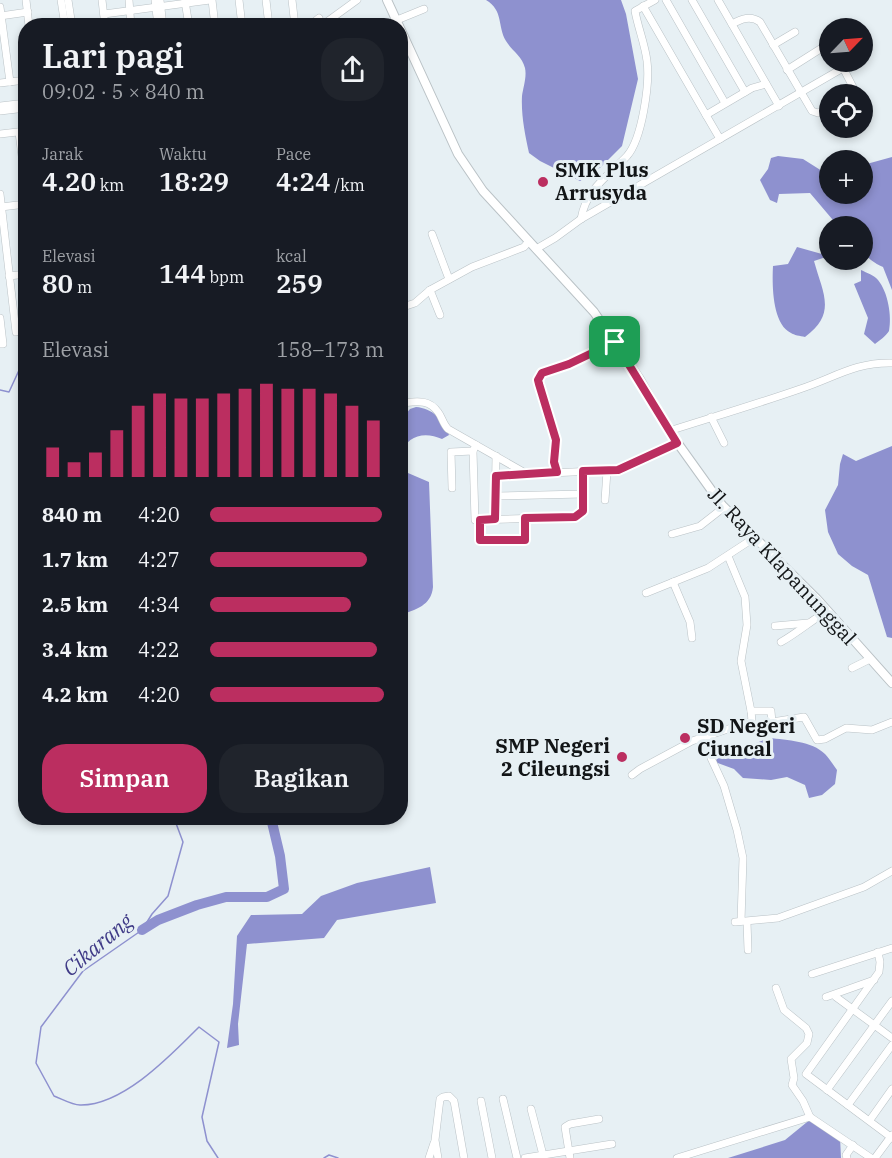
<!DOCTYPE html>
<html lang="id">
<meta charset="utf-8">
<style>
body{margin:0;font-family:"IBM Plex Serif",serif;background:#20242c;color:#f1f3f6;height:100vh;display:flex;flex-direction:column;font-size:22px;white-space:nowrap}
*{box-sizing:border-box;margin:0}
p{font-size:20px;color:#9ea1a6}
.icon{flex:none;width:33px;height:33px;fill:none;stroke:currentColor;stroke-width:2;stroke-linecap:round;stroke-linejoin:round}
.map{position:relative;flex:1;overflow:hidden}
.side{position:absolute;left:18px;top:18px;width:390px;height:807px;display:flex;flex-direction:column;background:#171b24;border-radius:24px;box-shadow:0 3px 9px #0003}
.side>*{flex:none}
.needle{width:39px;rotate:65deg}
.controls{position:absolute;left:819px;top:18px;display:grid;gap:12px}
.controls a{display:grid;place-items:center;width:54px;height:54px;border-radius:50%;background:#171b24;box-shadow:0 3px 9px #0003;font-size:30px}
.pin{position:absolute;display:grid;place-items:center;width:51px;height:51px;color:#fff;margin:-26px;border-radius:12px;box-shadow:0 3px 9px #0006}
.round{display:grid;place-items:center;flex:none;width:63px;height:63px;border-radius:24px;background:#20242c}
.headline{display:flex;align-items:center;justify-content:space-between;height:102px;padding:0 24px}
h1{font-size:33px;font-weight:600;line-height:45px}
.metrics{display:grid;grid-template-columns:repeat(3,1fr);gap:9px;height:102px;padding:6px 24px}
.metrics div{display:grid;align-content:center}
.metrics b{font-size:26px;font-weight:600}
.metrics small{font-size:16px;font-weight:400}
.metrics p{font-size:16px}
.chart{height:168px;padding:12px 24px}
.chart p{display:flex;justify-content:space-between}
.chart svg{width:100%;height:108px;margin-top:6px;stroke:#bb2e60;stroke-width:6}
.cta{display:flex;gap:12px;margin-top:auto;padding:12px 24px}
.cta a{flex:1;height:69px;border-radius:24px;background:#bb2e60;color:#fff;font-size:24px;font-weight:600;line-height:69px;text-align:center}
.cta a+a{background:#20242c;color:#f1f3f6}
ul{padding:0 24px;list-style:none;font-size:20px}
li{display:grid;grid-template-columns:96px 72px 1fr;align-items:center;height:45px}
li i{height:15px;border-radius:8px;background:#bb2e60}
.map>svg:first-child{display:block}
</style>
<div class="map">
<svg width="892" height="1158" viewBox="0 0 892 1158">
<rect width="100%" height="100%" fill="#e7f0f4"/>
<g fill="#8e91cf">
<path d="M486 0H621L626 14 638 79 622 146 601 167 580 181 540 161 529 153C525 135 521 115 522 96 523 88 527 77 525 68 522 56 512 51 506 41 497 26 504 11 486 0Z"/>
<path d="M778 156 803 159 822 171 829 168 830 194H862L863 165 892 157V290L883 267C861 257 862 248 862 226H838L810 193 779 194 777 203 770 200 760 180 768 169 771 158Z"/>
<path d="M797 247 829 256 814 261C823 294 837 313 805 337 800 336 794 335 791 333 772 324 772 284 773 266L788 264Z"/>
<path d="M861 270C867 273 874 275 878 280 888 292 892 316 889 331 886 336 880 340 875 344L864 334 868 318 854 284 861 281Z"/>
<path d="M416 407C432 408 444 420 449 435L442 439C425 431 406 435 401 455V414L405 415 410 409Z"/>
<path d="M892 446V638L887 637 868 575 852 566 838 554 828 532 825 510 838 485 840 464 843 454 856 461Z"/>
<path d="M401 457 408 473 429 482 433 587C431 606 416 609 401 615Z"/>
<path d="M769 738C787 740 812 741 825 754 830 759 833 765 837 770L835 784 822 795 809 798 805 785 787 777 771 780 743 778 734 769 715 762 726 745 743 748Z"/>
<path d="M430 867 436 903 337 920 324 938 247 944 238 1024 239 1045 227 1048 233 1004 237 936 251 915 302 914 321 896 357 883Z"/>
<path d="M812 1118 840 1137 841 1158H728L785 1140Z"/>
</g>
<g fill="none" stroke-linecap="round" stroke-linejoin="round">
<g stroke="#8e91cf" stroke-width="1.5">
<path d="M0 390 9 392 26 355"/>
<path d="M174 818 183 842 168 896 152 914 142 930 83 971 41 1027 36 1063 54 1096C62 1099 72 1105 80 1105 123 1106 171 1055 199 1027L219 1042 202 1117 207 1141 218 1158"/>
<path d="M324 1158 329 1155 338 1158"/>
</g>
<path stroke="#8e91cf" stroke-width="10" d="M142 930 158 920 197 905 226 897H267L284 889 280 856 271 818"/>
<g stroke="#bac2c6" stroke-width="8">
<g id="minor">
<path d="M26 0 29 26"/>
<path d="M61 0 65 26"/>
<path d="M68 0 72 26"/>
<path d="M102 0 105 26"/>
<path d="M129 0 131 26"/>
<path d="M155 0 158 26"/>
<path d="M160 0 163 26"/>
<path d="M212 0 215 26"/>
<path d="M239 0 242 26"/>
<path d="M266 0 269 26"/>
<path d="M292 0 295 26"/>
<path d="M666 0 725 103"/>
<path d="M692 0 745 92"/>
<path d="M718 0 779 106"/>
<path d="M185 1 189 26"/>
<path d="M643 6 706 115 752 88 766 84"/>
<path d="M0 7 10 82"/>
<path d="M104 14 210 0"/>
<path d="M0 16 28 12"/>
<path d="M397 20 424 9"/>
<path d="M732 24C741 19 751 15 760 22L812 111 818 113 830 107"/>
<path d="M309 26 319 18"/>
<path d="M318 26 328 21 357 0"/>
<path d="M773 45 795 32"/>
<path d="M840 62 853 87 851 94"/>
<path d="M787 70 825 46H830"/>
<path d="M0 83 26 80"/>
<path d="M0 106 26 103"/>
<path d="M0 111 26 108"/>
<path d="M706 115 720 139"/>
<path d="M19 132 26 189"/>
<path d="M0 134 26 131"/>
<path d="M0 194 16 332"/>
<path d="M1 207 26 204"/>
<path d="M581 219C586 189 608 176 627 156 642 139 650 84 647 61 645 44 638 28 635 11L655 0"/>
<path d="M432 234 449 279"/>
<path d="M536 249 555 238 581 219 843 68"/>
<path d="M9 276 26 274"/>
<path d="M430 290 440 315"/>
<path d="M400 308 415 303 430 290 472 267 524 247 529 241"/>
<path d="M0 318 3 344H0"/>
<path d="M400 403C415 402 428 398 438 412 442 417 443 424 448 429L527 474 618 470 677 443"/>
<path d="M711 417 724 443"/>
<path d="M669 431C713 417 757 404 800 389 834 378 855 362 892 363"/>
<path d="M476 445 473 451 475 520 575 517 583 511V471"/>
<path d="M557 472 554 462 556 440 539 384V376L542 373 569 365 614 342"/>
<path d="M496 476 526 474"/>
<path d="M452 488 451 452 473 451"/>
<path d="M496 496 583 494"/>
<path d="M605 500 607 471"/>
<path d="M495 519 496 456"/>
<path d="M480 520V539L524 540V518"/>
<path d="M672 534 700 526 723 508 722 505"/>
<path d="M673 582 690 622 692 638"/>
<path d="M646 593 708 568 754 538"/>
<path d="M775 626 808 623"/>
<path d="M781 642C797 633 811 621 827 611"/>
<path d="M852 668 870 659"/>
<path d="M751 711H771L772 722 804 717 817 740 825 739 846 728 872 730 892 722"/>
<path d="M712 736 711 758 724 786 737 830 743 858 741 921"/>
<path d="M632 775 640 769 692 741 752 721 751 711 741 661 747 625 745 597 728 556"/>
<path d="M735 922 778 918 864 887 892 871"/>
<path d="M747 922 748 950"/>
<path d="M878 952 880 962 879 972 806 1074 892 1138"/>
<path d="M812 974 892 948"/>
<path d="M776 988 784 1010 806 1028 809 1034 807 1043 791 1059 794 1078 792 1085 803 1101 810 1117"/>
<path d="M826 997 874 980"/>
<path d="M836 997 892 1038"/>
<path d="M827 1090 892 1001"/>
<path d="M503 1099 517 1158"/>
<path d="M481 1101 492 1158"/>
<path d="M848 1105 892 1045"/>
<path d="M531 1109 543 1155"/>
<path d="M870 1120 892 1089"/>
<path d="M429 1158 434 1143"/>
<path d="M438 1158 435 1140 440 1099 443 1097 449 1096 454 1101 464 1158"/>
<path d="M525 1158 612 1144"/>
<path d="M570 1158 565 1127 570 1124 599 1119"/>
<path d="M677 1158 810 1117 871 1158"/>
<path d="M847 1158 846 1155 853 1145"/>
<path d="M875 1158 892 1135"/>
</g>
</g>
<g stroke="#bac2c6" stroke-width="10">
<g id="tertiary">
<path d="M387 0 399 26"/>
<path d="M400 28 458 154 483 191 594 312 639 378 669 431 722 505 817 599 892 683"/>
</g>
</g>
<use href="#minor" stroke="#fff" stroke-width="7"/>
<use href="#tertiary" stroke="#fff" stroke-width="8"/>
</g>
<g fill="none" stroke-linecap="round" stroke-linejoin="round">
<g stroke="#fff" stroke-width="12">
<path id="route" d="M615 342 677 443 618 470 583 471V511L575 517 525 518V540H480V520L495 519 496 476 557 472 554 462 556 440 539 384 538 380 542 373 569 364Z"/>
</g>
<use href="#route" stroke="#bb2e60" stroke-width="8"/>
</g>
<g fill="#bb2e60" stroke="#e7f0f4" stroke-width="2">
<circle cx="543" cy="182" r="6"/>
<circle cx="685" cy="738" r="6"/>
<circle cx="622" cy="757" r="6"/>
</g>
<g text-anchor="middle" stroke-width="6" stroke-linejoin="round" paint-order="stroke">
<g font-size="20" font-weight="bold" fill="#121517" stroke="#e7f0f4" text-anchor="start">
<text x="555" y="177">SMK Plus<tspan x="555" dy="23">Arrusyda</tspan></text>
<text x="697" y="733">SD Negeri<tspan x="697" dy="23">Ciuncal</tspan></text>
<text x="610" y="753" text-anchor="end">SMP Negeri<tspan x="610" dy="23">2 Cileungsi</tspan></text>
</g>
<g font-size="20" fill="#121517" stroke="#e7f0f4">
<text transform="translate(782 566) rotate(47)" y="7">Jl. Raya Klapanunggal</text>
</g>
<g font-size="21" font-style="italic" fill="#403b87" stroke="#e7f0f4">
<text transform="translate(98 945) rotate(-40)" y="7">Cikarang</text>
</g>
</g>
</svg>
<div class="controls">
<a><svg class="needle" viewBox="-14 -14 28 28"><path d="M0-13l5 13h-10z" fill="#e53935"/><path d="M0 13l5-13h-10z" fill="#9ea1a6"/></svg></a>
<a><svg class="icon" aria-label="locate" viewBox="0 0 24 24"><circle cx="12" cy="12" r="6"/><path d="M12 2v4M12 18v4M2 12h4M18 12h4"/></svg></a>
<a>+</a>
<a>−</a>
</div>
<div class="pin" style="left:615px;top:342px;background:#1e9e55"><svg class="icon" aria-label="arrive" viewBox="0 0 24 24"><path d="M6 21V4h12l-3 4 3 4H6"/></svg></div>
<section class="side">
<div class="headline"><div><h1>Lari pagi</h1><p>09:02 · 5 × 840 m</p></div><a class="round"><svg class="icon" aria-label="share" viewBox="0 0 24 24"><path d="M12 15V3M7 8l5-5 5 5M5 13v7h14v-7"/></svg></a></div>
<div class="metrics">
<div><p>Jarak</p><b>4.20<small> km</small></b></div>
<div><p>Waktu</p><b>18:29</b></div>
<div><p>Pace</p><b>4:24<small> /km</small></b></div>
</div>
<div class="metrics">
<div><p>Elevasi</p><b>80<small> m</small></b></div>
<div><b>144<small> bpm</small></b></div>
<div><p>kcal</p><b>259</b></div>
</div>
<div class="chart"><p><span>Elevasi</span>158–173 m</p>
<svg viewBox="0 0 160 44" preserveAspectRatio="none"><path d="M5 44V32M15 44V38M25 44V34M35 44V25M45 44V15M55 44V10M65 44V12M75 44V12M85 44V10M95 44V8M105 44V6M115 44V8M125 44V8M135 44V10M145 44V15M155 44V21"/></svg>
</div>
<ul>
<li><b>840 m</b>4:20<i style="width:99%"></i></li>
<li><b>1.7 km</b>4:27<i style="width:90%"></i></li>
<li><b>2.5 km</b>4:34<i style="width:81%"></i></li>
<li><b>3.4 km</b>4:22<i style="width:96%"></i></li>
<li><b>4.2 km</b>4:20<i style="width:100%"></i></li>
</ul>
<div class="cta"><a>Simpan</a><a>Bagikan</a></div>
</section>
</div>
